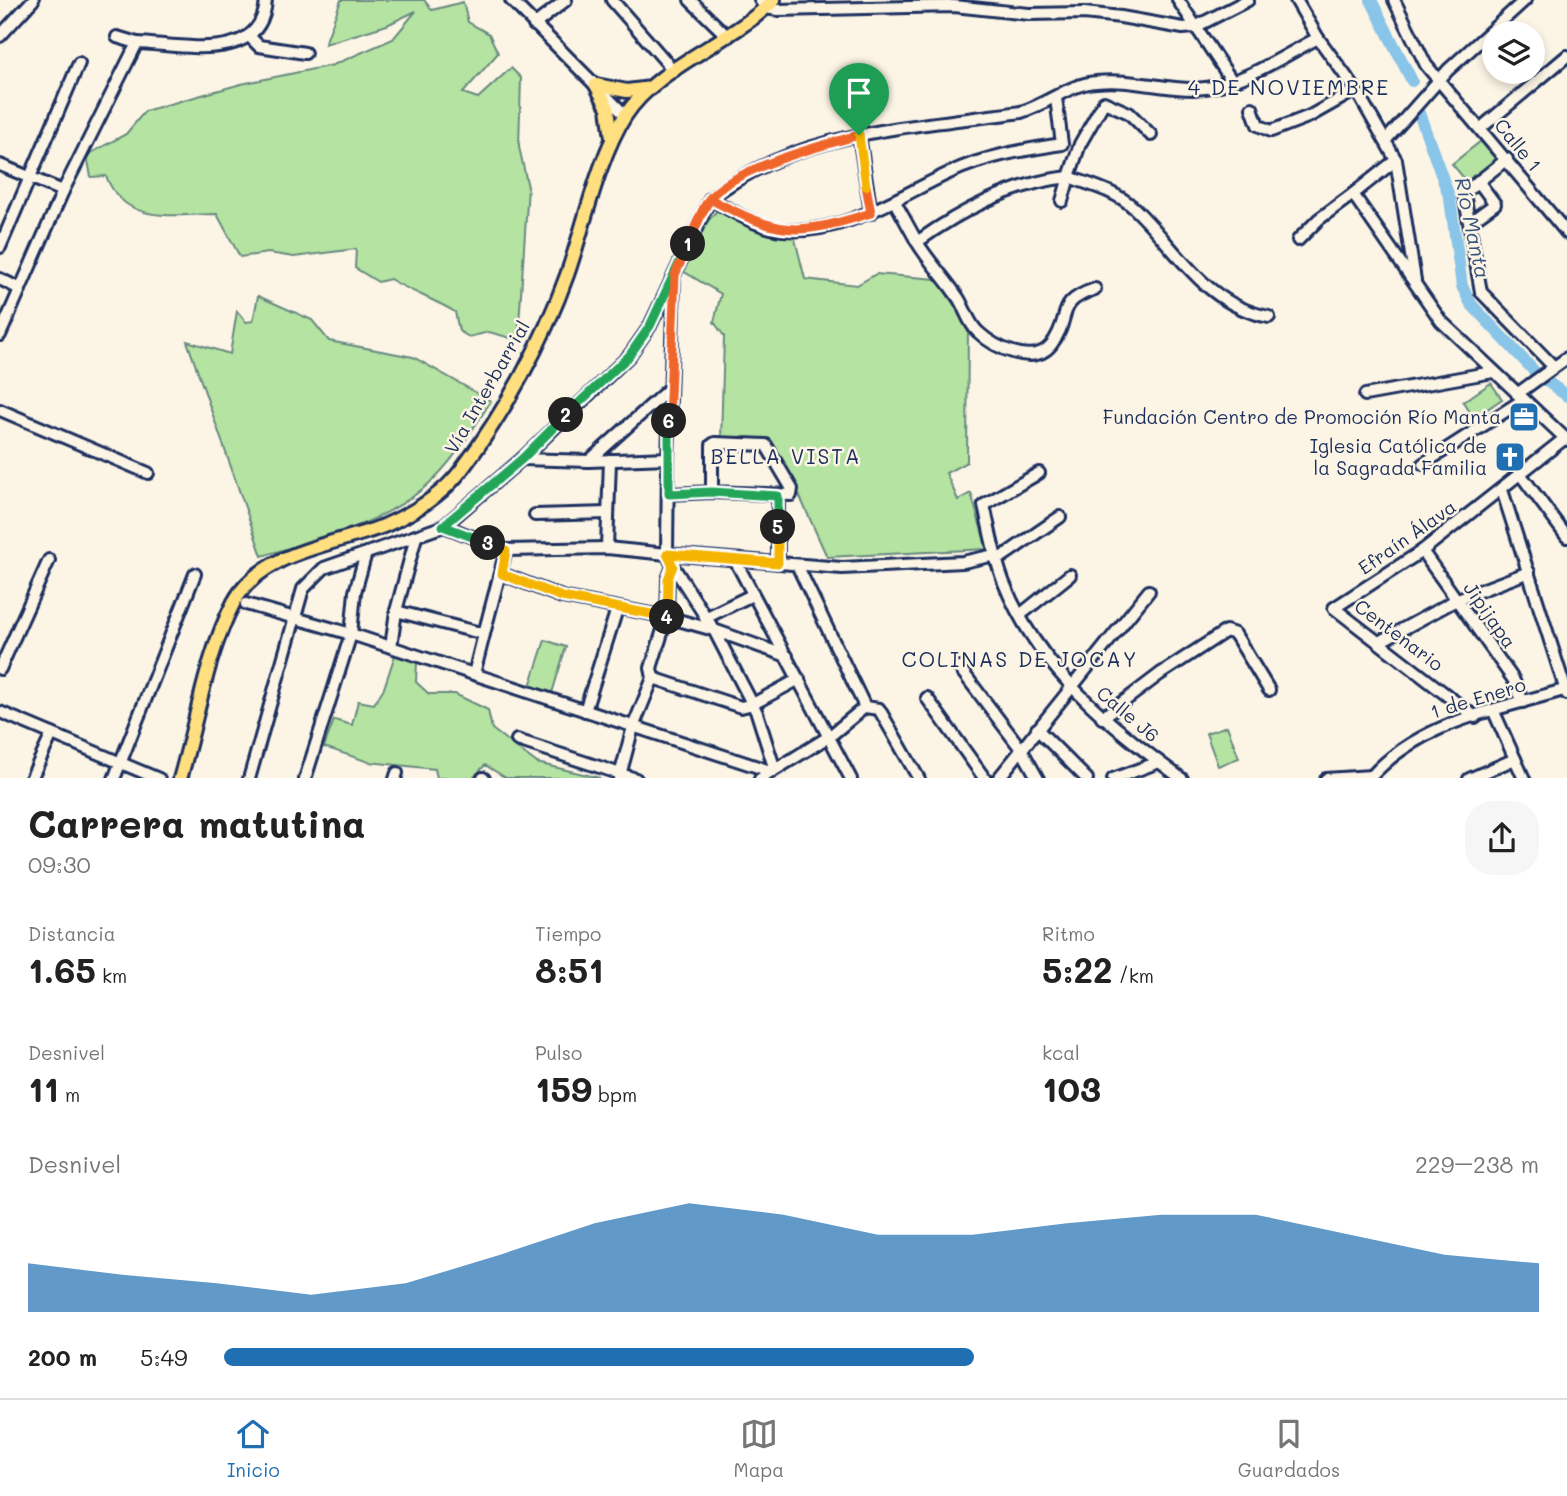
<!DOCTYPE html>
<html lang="es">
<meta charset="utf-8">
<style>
body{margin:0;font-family:Mali,sans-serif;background:#f6f6f6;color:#222;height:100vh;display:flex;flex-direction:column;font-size:26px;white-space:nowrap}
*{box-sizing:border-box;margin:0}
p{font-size:23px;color:#767676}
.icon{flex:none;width:38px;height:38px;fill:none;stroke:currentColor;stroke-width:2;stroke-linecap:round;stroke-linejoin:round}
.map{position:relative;height:778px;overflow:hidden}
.side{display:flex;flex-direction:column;background:#fff;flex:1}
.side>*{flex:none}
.buttons{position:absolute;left:1482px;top:21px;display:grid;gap:14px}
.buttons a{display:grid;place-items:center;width:63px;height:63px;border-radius:50%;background:#fff;box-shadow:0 4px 10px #0003;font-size:35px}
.pin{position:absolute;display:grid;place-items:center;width:60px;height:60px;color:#fff;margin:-72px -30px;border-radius:50% 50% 50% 0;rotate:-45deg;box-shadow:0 0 7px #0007}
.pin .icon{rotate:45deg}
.km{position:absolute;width:35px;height:35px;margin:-18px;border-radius:50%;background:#222;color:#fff;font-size:19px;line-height:35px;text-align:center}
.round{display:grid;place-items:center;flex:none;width:74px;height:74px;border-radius:28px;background:#f6f6f6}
.headline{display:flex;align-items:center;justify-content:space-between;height:119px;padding:0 28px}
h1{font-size:38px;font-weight:800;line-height:52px}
.metrics{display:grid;grid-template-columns:repeat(3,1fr);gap:10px;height:119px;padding:7px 28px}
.metrics div{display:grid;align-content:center}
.metrics b{font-size:35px;font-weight:800}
.metrics small{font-size:19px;font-weight:400}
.metrics p{font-size:19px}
.chart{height:196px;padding:14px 28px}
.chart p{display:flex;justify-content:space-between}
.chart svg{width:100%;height:126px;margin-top:7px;fill:#1f6fb2;opacity:.7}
ul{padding:0 28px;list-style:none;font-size:23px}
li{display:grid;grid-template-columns:112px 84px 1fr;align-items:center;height:52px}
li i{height:18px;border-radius:9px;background:#1f6fb2}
.tabs{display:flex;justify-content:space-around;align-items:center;height:98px;border-top:2px solid #e0e0e0;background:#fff;font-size:19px;color:#767676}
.tabs a{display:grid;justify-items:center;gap:4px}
.tabs .selected{color:#1f6fb2}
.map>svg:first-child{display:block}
</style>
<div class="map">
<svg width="1567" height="779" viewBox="0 0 1567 779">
<rect width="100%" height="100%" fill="#fcf5e5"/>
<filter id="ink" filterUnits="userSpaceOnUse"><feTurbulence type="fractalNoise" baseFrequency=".0143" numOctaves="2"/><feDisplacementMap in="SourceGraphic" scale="14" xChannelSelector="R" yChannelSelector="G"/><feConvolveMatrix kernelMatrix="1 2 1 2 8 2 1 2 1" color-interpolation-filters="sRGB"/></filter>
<g filter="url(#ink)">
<g fill="#b5e3a1" stroke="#688980" stroke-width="2">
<path d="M341 0H424L432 10 463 2 468 22 489 34 498 53 463 93 478 98 511 68 521 78 519 147 528 187 518 340 489 332 469 337 459 331 455 312C434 299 411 292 390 279L378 282 355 268 356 249 294 257 268 253 240 257 217 214C173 214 125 226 106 176L91 177 87 155 126 134 145 111 241 84 333 65 393 39 416 11 387 25 325 44Z"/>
<path d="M1481 141 1496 159 1468 183 1452 164Z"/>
<path d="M719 208 771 235H794L805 279 857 285 876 274 937 279 968 326 967 462 946 473 958 500 971 493 987 549 827 557 796 488 769 442 721 440 724 336 714 322 721 294 683 271 699 232Z"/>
<path d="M258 296 312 320 329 341 413 357 491 401C472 430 452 464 425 487 379 526 318 539 262 556L187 341 230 354 237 311 246 322 253 321Z"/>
<path d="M1491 383 1502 399 1474 418 1463 402Z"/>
<path d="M545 640 566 647 552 693 530 686Z"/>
<path d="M395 655 417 662 416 682 429 694H455L488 710 492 729 537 763 600 778H506L485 765 473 778H437L435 769 369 762 324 747 334 720 352 725 358 701 374 704 384 688Z"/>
<path d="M1227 726 1239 758 1218 766 1206 733Z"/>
</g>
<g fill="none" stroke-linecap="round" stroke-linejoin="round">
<g stroke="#89c4e9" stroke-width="12">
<path d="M1371 0 1412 81"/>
<path d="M1419 113 1450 199 1462 286 1471 304 1537 374 1567 396"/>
</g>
<g stroke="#1b2f5e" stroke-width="16">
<g id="minor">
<path d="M511 0 625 115"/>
<path d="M612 0 674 71"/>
<path d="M690 0 728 37"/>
<path d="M760 0 766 8 778 10 954 6 1029 14 1084 13 1121 17 1183 28 1195 27 1248 0"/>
<path d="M1178 0 1232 81"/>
<path d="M1296 0 1318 38 1356 90 1396 160 1415 280"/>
<path d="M1394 0 1426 65 1567 233"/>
<path d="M534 25 566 0"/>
<path d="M0 36 33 0"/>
<path d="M250 37 259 46 305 53"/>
<path d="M137 43C184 45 262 64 266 0"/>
<path d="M1252 108 1258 125 1271 131 1310 116 1356 90"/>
<path d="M1481 128 1567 56"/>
<path d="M859 135 871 213"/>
<path d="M1151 135 1129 113 1104 102 1080 144 1069 177C1091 185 1115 191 1133 207 1177 248 1204 305 1269 317"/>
<path d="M1386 140 1448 70 1525 0"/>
<path d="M1507 159 1464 193 1481 292 1554 367"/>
<path d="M1396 160 1353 194 1441 321 1567 440"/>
<path d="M0 165 63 191"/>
<path d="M710 199C732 210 757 228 783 230 844 235 897 197 949 173 985 156 1023 150 1062 144L1056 98"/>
<path d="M895 202 917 242C960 211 1015 182 1069 177L1062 201"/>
<path d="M1470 222 1495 204 1478 181"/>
<path d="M1298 240 1319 219 1353 194"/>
<path d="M917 242C929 262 946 279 959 299 965 309 969 324 978 332 994 347 1033 367 1051 345 1073 317 1053 303 1095 289"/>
<path d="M0 247 79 63"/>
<path d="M0 279 20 289"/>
<path d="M0 335 63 191 137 43 117 37"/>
<path d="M1517 394 1567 358"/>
<path d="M1365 395 1493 372"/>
<path d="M0 410 148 473"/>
<path d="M522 459 589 461 668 458 674 281"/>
<path d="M589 461 669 389"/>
<path d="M1423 464 1523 400"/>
<path d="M1039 473 984 505C990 531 994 558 1004 583 1038 669 1109 725 1182 779"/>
<path d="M1521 475 1567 537"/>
<path d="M1502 490 1567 694"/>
<path d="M669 494 712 492 791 495 792 489 766 445 715 443 712 445V492"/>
<path d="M535 515 608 513"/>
<path d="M444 526 506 550 607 548 667 554 668 458"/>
<path d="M607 548 610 460"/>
<path d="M1422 551 1513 679 1523 702"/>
<path d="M735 560 851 779"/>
<path d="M996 561 1060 517"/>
<path d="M778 563V496"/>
<path d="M797 565 865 707 879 709 919 779"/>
<path d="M673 566 714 630 757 713 774 767"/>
<path d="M502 574 562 597 667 617 714 630 787 656"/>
<path d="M246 604 351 634 770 771"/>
<path d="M396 611 484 634 474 674"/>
<path d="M1020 615 1070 575"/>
<path d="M705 618 752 595"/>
<path d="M484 634 506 550"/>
<path d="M1379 642 1458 599 1529 572"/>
<path d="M391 647 396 611 416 537"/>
<path d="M959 667 1021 749 1038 779"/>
<path d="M0 669 49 560"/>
<path d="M653 678 741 707 753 704 799 679"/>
<path d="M927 698 985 779"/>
<path d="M585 711 617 609"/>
<path d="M0 712 159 779"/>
<path d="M1494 712 1524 779"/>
<path d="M1475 717 1334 608 1422 551 1564 439"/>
<path d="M1102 718 1160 674 1226 631 1235 634 1269 690"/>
<path d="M1037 729 1087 779"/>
<path d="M517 740 636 779"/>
<path d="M483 778 484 779"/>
<path d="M31 779 52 734"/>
<path d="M114 779 195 574"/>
<path d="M249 779 303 589 324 568 444 526 522 459 629 356 650 326 710 199C796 130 917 127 1021 112 1048 104 1069 84 1096 82 1129 78 1160 89 1193 89 1236 89 1281 57 1318 38"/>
<path d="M305 779 351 634 355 592 366 553"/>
<path d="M395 779 397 773"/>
<path d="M619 779 633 727 653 678 651 668 667 617 668 579 673 566 667 554 842 568 963 562 995 555"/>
<path d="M760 779 830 736 865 707"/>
<path d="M998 779 1149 591"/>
<path d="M1113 779 1159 762"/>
<path d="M1326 779 1371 776"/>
<path d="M1369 779C1419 721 1498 710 1567 689"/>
<path d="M1469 779 1515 759"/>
</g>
</g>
<g stroke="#1b2f5e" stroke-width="18">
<g id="major">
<path d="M596 85 608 108 612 138"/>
<path d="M596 85 627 91 651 88"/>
<path d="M180 779C197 721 206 655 234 602 262 550 337 545 386 525 415 512 443 495 462 469 505 412 543 342 567 275 584 227 598 158 625 116 657 66 731 43 774 0"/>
</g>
</g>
<use href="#minor" stroke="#fcf5e5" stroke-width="10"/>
<use href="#major" stroke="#ffdf80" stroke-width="12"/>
</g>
</g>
<g fill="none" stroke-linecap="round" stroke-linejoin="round" filter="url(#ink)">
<g stroke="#fff" stroke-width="14">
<path id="split-1" d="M688 244C694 230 700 212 709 199 734 168 820 146 859 135"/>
</g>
<g stroke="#fff" stroke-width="14">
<path id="split-2" d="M566 415 629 356 650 326 688 244"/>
</g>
<g stroke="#fff" stroke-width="14">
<path id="split-3" d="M488 543 443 526 522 459 566 415"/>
</g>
<g stroke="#fff" stroke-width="14">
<path id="split-4" d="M488 543 506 551 502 574 562 597 667 617"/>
</g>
<g stroke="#fff" stroke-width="14">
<path id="split-5" d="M667 617 668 579 673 566 667 554 778 563V527"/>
</g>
<g stroke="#fff" stroke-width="14">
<path id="split-6" d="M669 421V494L712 492 778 496V527"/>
</g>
<g stroke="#fff" stroke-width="14">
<path id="split-7" d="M669 421 675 275 702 213"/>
</g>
<g stroke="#fff" stroke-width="14">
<path id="split-8" d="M702 213 710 199C780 235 794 237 871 213L866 186"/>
</g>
<g stroke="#fff" stroke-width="14">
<path id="split-9" d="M859 135 866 186"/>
</g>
<use href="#split-1" stroke="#f0652b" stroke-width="9"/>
<use href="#split-2" stroke="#22a559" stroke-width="9"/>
<use href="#split-3" stroke="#22a559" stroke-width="9"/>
<use href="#split-4" stroke="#f5b400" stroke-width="9"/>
<use href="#split-5" stroke="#f5b400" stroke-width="9"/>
<use href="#split-6" stroke="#22a559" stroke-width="9"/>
<use href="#split-7" stroke="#f0652b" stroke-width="9"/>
<use href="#split-8" stroke="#f0652b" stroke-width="9"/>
<use href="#split-9" stroke="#f5b400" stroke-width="9"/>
</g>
<defs>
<g id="office-square" transform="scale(1.575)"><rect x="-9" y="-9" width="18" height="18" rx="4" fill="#1f6fb2" stroke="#fcf5e5"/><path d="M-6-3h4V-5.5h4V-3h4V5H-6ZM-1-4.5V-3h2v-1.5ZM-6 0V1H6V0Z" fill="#fff"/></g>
<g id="church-square" transform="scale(1.575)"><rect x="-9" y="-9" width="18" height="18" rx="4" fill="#1f6fb2" stroke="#fcf5e5"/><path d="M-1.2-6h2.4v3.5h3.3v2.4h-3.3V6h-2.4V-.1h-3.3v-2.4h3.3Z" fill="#fff"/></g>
</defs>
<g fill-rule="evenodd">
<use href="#office-square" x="1524" y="417"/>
<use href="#church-square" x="1510" y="457"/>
</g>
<g text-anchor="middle" stroke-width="5" stroke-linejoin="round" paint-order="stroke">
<g font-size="19" fill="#1b2f5e" stroke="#fcf5e5">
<text transform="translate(1518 145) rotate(51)" y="7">Calle 1</text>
<text transform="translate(487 387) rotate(-60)" y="7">Vía Interbarrial</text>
<text transform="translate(1407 537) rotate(-35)" y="7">Efraín Álava</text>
<text transform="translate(1490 615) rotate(55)" y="7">Jipijapa</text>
<text transform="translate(1399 635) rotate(37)" y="7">Centenario</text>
<text transform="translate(1478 698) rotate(-17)" y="7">1 de Enero</text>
<text transform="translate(1128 714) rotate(40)" y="7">Calle J6</text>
</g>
<g font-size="19" fill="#1b2f5e" stroke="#fcf5e5" text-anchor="end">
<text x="1501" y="424">Fundación Centro de Promoción Río Manta</text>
<text x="1487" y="453">Iglesia Católica de<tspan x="1487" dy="22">la Sagrada Familia</tspan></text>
</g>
<g font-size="21" letter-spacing="2" fill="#1b2f5e" stroke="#fcf5e5">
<text x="1289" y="95">4 DE NOVIEMBRE</text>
<text x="786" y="464">BELLA VISTA</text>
<text x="1020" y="667">COLINAS DE JOCAY</text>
</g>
<g font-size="21" font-style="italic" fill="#365481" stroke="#fcf5e5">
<text transform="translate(1472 228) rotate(78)" y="7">Río Manta</text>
</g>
</g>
</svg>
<div class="buttons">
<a><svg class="icon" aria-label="layers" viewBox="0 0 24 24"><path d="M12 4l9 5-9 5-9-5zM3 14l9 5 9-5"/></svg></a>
</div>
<div class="pin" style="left:859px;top:135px;background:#1e9e55"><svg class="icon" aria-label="arrive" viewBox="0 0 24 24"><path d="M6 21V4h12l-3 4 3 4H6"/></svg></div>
<b class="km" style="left:688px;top:244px">1</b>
<b class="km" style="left:566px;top:415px">2</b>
<b class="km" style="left:488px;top:543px">3</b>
<b class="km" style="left:667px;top:617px">4</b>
<b class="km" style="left:778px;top:527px">5</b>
<b class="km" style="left:669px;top:421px">6</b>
</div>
<section class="side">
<div class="headline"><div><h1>Carrera matutina</h1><p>09:30</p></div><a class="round"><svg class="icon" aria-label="share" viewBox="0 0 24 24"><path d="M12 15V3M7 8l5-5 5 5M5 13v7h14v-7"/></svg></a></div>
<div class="metrics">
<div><p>Distancia</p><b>1.65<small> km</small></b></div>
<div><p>Tiempo</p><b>8:51</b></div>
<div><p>Ritmo</p><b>5:22<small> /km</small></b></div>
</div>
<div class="metrics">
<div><p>Desnivel</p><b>11<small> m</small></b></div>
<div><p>Pulso</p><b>159<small> bpm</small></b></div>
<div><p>kcal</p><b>103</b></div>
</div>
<div class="chart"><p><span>Desnivel</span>229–238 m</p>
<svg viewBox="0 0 160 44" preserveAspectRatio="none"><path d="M0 44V27L10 31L20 34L30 38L40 34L50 24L60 13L70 6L80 10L90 17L100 17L110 13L120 10L130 10L140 17L150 24L160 27V44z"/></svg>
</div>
<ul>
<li><b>200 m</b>5:49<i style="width:57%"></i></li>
</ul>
</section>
<nav class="tabs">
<a class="selected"><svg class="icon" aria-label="home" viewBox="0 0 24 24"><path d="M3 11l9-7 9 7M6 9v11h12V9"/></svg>Inicio</a>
<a><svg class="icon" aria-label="map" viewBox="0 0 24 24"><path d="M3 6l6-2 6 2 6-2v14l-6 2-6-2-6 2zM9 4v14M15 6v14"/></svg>Mapa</a>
<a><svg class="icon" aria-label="saved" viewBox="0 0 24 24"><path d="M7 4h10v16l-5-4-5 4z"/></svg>Guardados</a>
</nav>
